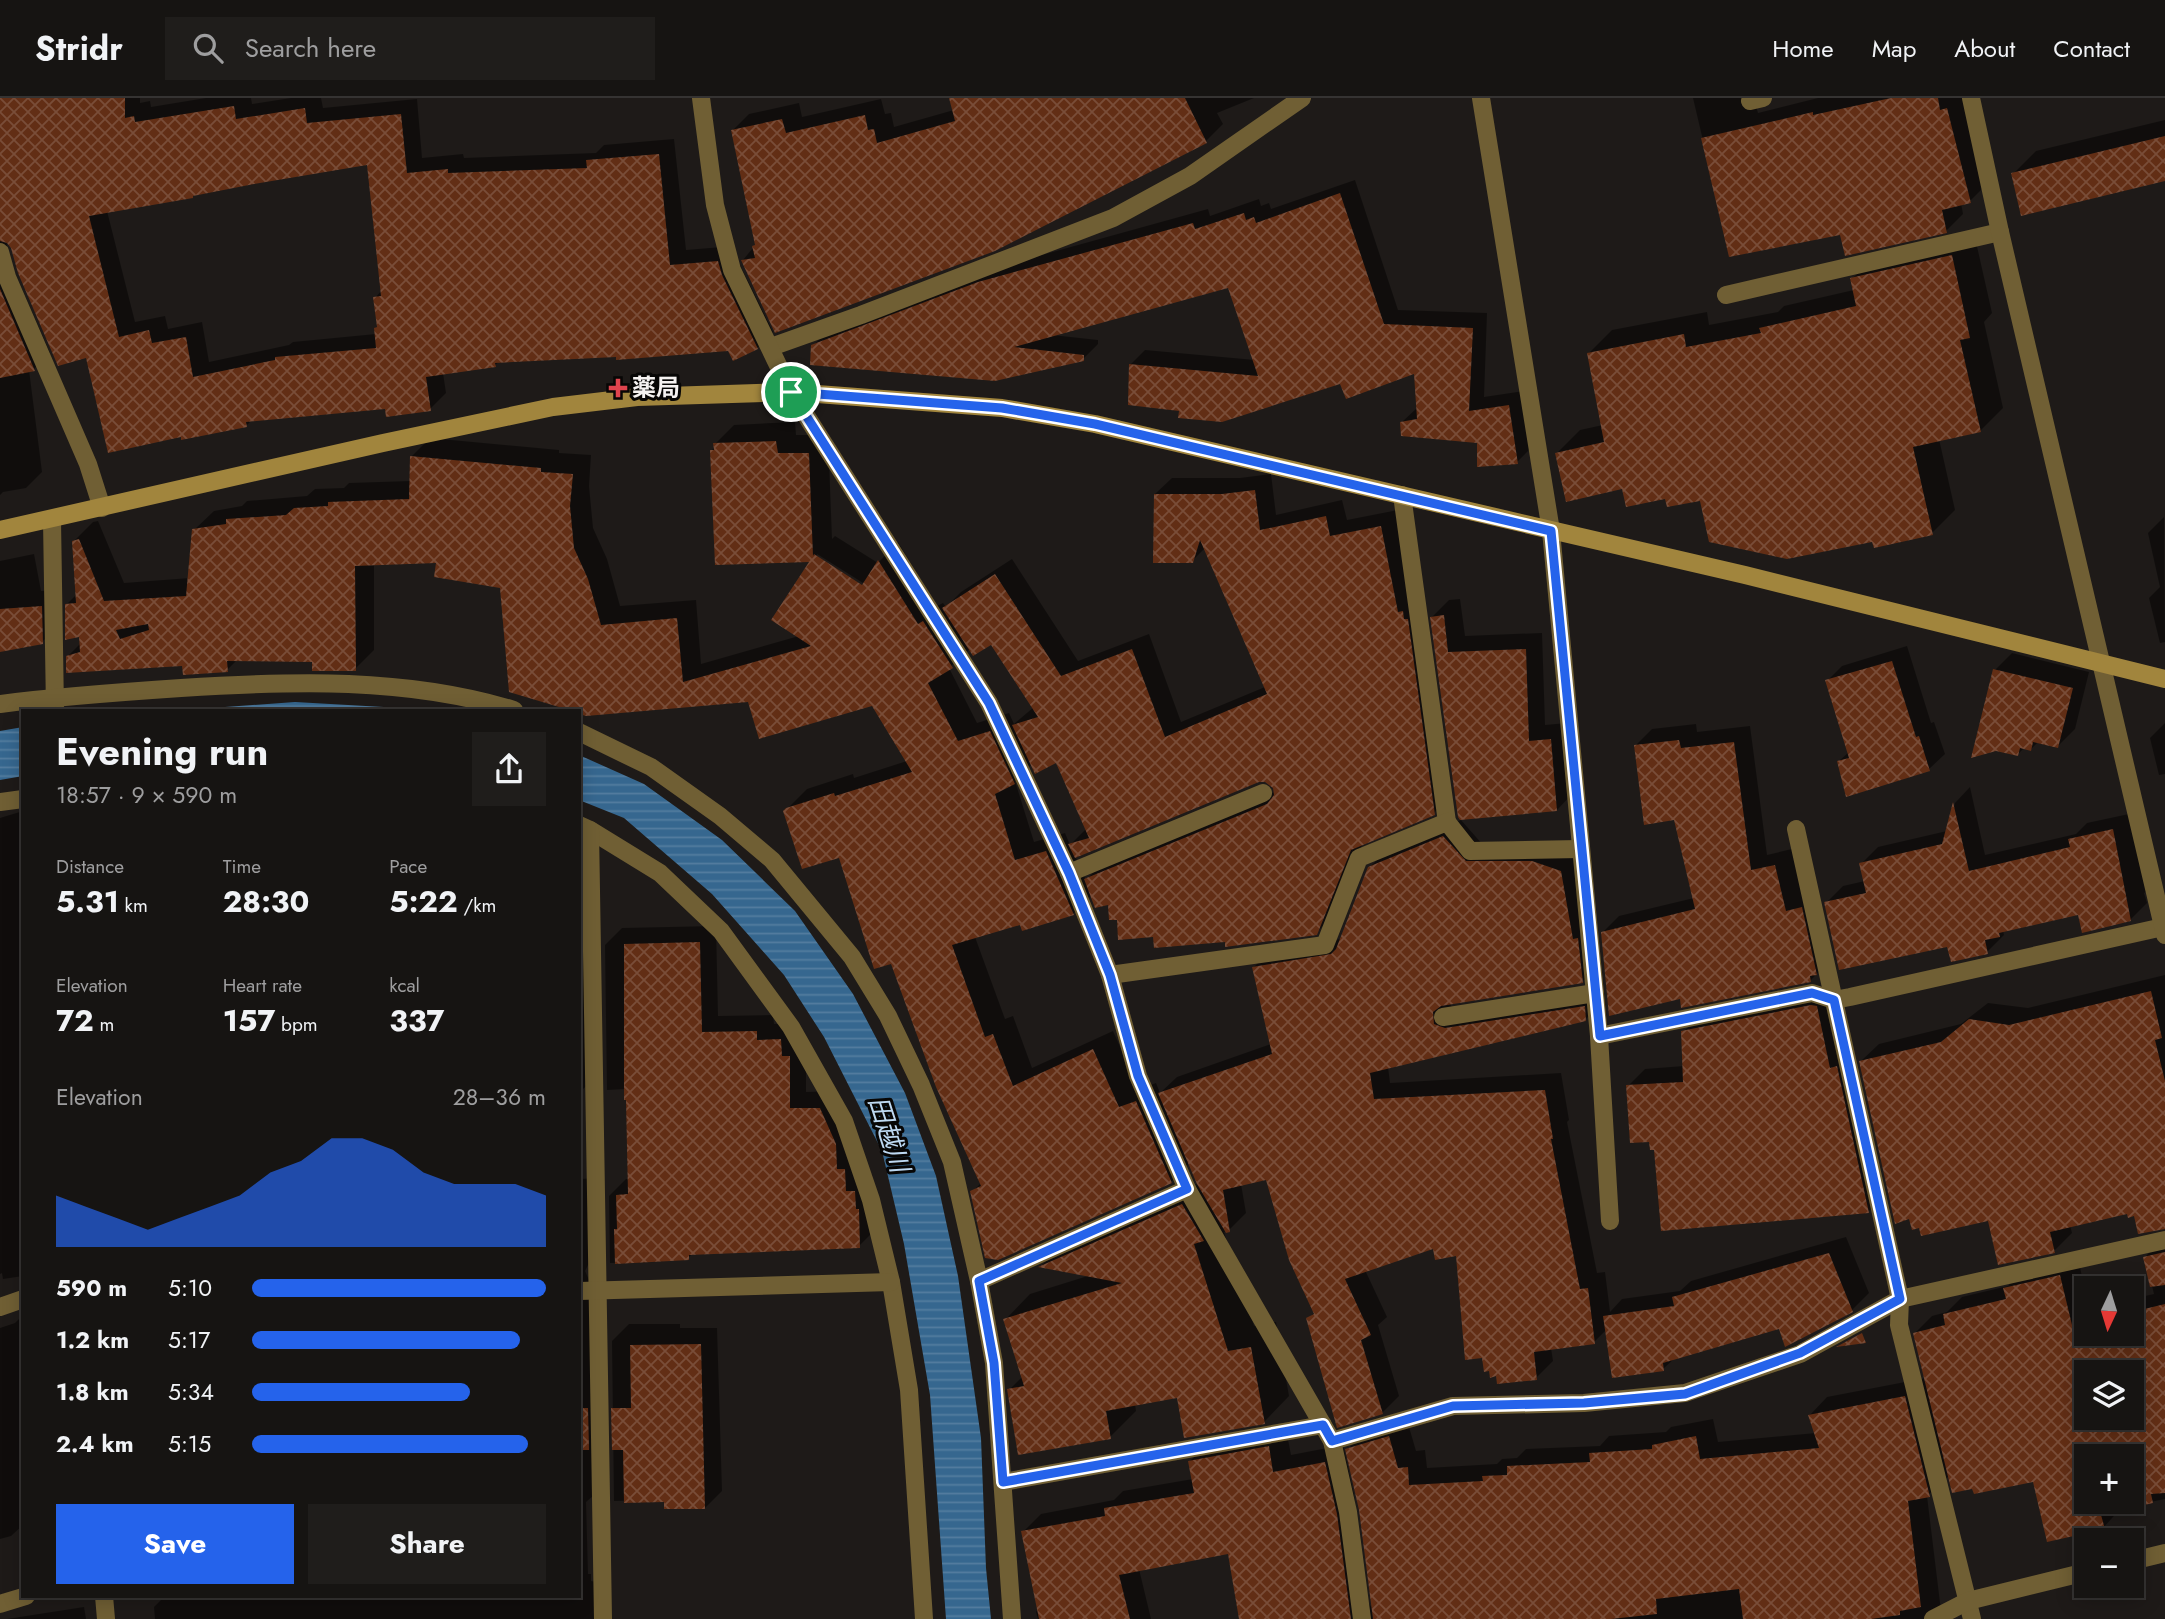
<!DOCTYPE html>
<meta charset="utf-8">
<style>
body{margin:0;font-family:Jost,"Noto Sans JP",sans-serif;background:#1f1d1b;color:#f1f3f6;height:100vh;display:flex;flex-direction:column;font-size:26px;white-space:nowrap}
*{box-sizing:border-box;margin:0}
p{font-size:23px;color:#9e9e9f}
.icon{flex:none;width:38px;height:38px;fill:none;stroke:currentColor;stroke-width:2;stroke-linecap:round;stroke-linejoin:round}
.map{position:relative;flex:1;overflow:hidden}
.drawer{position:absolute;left:21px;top:611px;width:560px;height:889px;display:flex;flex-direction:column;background:#161412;border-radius:0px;box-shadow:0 4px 18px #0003,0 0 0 2px #353332}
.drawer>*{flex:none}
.needle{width:46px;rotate:184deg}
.buttons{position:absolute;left:2074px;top:1178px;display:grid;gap:14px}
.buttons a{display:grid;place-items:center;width:70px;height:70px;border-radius:0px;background:#161412;box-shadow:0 4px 18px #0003,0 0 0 2px #353332;font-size:35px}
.pin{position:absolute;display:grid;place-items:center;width:60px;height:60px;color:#fff;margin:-30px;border:4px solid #fff;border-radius:50%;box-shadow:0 2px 7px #0007}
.round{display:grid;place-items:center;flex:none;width:74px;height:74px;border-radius:0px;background:#1f1d1b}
.summary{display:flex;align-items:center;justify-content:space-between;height:119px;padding:0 35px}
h1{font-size:38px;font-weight:700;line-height:52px}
.figures{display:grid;grid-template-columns:repeat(3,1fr);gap:10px;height:119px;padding:7px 35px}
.figures div{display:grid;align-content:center}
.figures b{font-size:30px;font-weight:700}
.figures small{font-size:19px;font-weight:400}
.figures p{font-size:19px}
.chart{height:196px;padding:14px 35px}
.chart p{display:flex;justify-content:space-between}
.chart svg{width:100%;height:126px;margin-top:7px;fill:#2563eb;opacity:.7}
.primary-button{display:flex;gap:14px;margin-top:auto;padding:14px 35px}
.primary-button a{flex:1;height:80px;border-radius:0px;background:#2563eb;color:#fff;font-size:28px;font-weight:700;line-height:80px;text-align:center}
.primary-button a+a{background:#1f1d1b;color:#f1f3f6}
ul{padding:0 35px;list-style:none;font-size:23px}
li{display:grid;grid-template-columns:112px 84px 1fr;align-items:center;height:52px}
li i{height:18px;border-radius:9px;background:#2563eb}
header{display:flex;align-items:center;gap:42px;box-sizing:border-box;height:98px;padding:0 35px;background:#161412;border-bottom:2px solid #353332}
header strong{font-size:33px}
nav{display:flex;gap:38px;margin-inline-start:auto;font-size:24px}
.search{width:490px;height:63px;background:#1f1d1b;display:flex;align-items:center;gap:18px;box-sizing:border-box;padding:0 24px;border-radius:0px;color:#9e9e9f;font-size:26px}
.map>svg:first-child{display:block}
</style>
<header>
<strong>Stridr</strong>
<div class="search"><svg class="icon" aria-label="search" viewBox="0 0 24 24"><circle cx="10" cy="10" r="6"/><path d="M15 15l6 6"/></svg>Search here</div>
<nav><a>Home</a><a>Map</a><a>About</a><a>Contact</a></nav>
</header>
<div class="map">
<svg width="2165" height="1521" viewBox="0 0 2165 1521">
<defs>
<pattern id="water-rules" width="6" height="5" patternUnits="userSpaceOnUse" patternTransform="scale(1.75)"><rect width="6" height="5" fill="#36678f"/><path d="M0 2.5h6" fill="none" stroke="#547d9f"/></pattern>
<pattern id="building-cross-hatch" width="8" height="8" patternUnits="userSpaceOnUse" patternTransform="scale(1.75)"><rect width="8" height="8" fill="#622e15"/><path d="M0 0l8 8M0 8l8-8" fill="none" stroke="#794d38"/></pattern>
</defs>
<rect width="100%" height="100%" fill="#1e1a18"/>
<g fill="url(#water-rules)">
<path d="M295 604 419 611 423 612H184Z"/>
<path d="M23 629V678L0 682V633Z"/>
<path d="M579 657 644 686 722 742 795 813 853 896 905 995 936 1078 958 1178 981 1340 986 1470 991 1521H946L930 1297 904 1146 882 1053 824 939 784 877 712 796 624 720 579 702Z"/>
</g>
<g fill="#0007" fill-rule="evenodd">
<path d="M0 0H140V5L150 3 151 9 206 0H251L252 6 291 0H321L323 10 417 1 422 60 463 56 464 60 596 55 604 47 674 41 686 152 734 148 737 161 773 234 757 250 500 263 495 267 443 275 446 295 430 311 387 309 252 322 246 328 87 258 6 143 11 166 50 255 34 271 29 272 42 374 26 390 3 394 0 397ZM369 65 382 192 375 200 379 227 375 230 376 236 293 244 289 247 209 264 202 224 168 231 165 218 135 224 107 113 253 84Z"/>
<path d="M951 0H1254L1217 15 1223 26 1206 43 994 152 743 162 757 145 732 33 749 16 799 5 802 19 881 1 885 16 891 15 894 29 954 12Z"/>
<path d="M1693 0H1754L1758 15 1818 0H1965L1987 86 1970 103 1961 105 1963 116 1946 133 1841 135 1730 157Z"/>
<path d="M2165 22V81L2013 76 2036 53Z"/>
<path d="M1355 82 1398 212 1487 215 1484 299 1524 293 1532 349 1517 364 1478 343 1402 324 1418 309 1415 274 1341 283 1180 312 1130 267 1145 252 1255 262 1229 188 1052 237 1098 242V246L1083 261 813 248 828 232 995 170 1208 111 1210 118 1259 101 1261 108 1269 105 1271 111Z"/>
<path d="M1974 135 1992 215 1984 224 2003 310 1980 333 1939 341 1955 412 1932 435 1873 442 1701 401 1667 398 1624 389 1557 355 1580 332 1603 327 1589 255 1612 232 1707 214 1709 227 1778 214 1784 208 1854 192 1852 181 1875 158Z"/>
<path d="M795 324 796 337H828L832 441 835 438 878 465 898 444 937 508 943 505 946 509 961 494 1012 461 1078 563 1149 536 1181 624 1265 589 1205 450 1192 463 1155 396 1172 380H1240L1271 376 1276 417 1342 402 1347 422 1398 412 1450 698 1434 715 1363 745 1333 818 1316 835 1227 842 1155 837 1118 820 1109 804 1092 797 1073 816 1021 825 975 839 1005 921 1013 918 1032 970 1113 933 1139 991 1156 985 1160 995 1177 979 1271 946 1254 869 1271 852 1341 841 1369 770 1387 752 1461 722 1483 747 1577 756 1599 867 1582 884 1449 905 1455 913 1601 892 1602 905 1585 922 1388 969 1390 985 1561 975 1569 1022 1567 1024 1597 1175 1605 1174 1610 1214 1622 1201 1680 1193 1691 1183 1846 1139 1869 1195 1852 1212 1780 1229 1675 1260 1663 1271 1607 1231 1594 1244 1551 1250 1553 1263 1536 1280 1457 1156 1435 1149 1365 1172 1387 1219 1378 1227 1399 1298 1382 1315 1308 1221 1315 1214 1267 1079 1241 1086 1246 1115 1229 1132 1224 1134 1254 1228 1276 1224 1289 1298 1264 1324 1178 1298 1135 1306 1136 1313 1110 1339 1009 1292 1022 1279 1005 1222 1030 1196 1091 1177 1041 1168 1066 1144 1199 1085 1190 1065 1171 1084 972 1094 981 1085 892 864 840 758 785 713 807 691 853 676 854 680 907 663 873 606 749 602 575 612 510 592 502 489 438 464 374 466V552L355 571 314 562H237L227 572 184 566 67 559 81 545 80 537 66 507 77 496 73 444 93 424 98 423 124 485 190 480 194 432 214 413 242 408 247 403 307 398 315 391 344 390 349 385 411 383V359L430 340 559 352V355L591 357 589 388 593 430 607 461 620 508 696 502 701 566 799 538 813 462 712 353 715 346 734 327ZM817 456 871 490 869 493 817 460ZM992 545 1034 609 1014 626 1009 615 977 625 949 570 970 551ZM1057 663 1087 730 1070 747 1065 735 1034 744 1015 683 1032 666ZM1266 682 1275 689V694L1103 765 1086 782 1075 758 1258 683Z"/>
<path d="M2164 419 2165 544 2160 545 2149 500 2160 489 2148 435Z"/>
<path d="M34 456 41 493 58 492 59 527 42 544 0 553V463Z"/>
<path d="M1460 501 1465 538 1542 535 1545 627 1567 625 1573 695 1557 712 1461 720 1432 519 1449 502Z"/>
<path d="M1907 548 1931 625 1934 624 1945 656 1929 671 1839 663 1849 654 1827 583 1842 568Z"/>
<path d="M2012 555 2089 574 2075 631 2058 648 2039 643 2031 651 2025 649 2018 656 1995 572Z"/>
<path d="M2165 625V676L2159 677 2150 640Z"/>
<path d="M1696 626 1697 634 1750 628 1767 757 1792 751 1827 865 1811 882 1682 899 1602 835 1619 818 1694 800 1675 721 1636 647 1652 631Z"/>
<path d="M1970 689 1985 757 2076 736 2087 725 2129 716 2147 793 2144 795 2147 805 2130 822 2079 814 2003 833 2004 837 1987 854 1949 847 1826 805 1843 788 1865 783 1861 766 1878 749 1947 733 1955 705Z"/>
<path d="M23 713V1178L3 1181 2 1175 0 1176V720Z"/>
<path d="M579 819H586L601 974 582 992H579Z"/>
<path d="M716 828 718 918 773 917 774 926 797 925 806 942V994L837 993 862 1076H872L876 1131 859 1148 693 1155 688 1160 655 1164 610 1165 609 1098 626 1081H629L626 991 607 992 605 847 622 830Z"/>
<path d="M2165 877V1130L2129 1114 2070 1127 2072 1135 2054 1153 1989 1121 1861 963 1879 946 1961 926 1988 905 2028 910Z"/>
<path d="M1829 891 1885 1096 1869 1113 1656 1050 1628 988 1645 971 1684 968 1683 934 1700 917Z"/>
<path d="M603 1080 589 1165 585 1173 589 1182 608 1385 586 1404 588 1476H591V1483L596 1484 597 1521H155L154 1509 165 1498H318V1502L391 1500V1498H579V1081Z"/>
<path d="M2163 1141H2165V1401L2121 1410 2104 1429 2034 1382 1973 1389 1950 1377 1927 1398 1942 1521H1241L1230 1454 1139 1471 1151 1521H1038L1036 1514 1038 1511 1023 1434 1041 1416 1114 1402 1123 1393 1193 1381 1190 1363 1208 1345 1286 1331 1291 1357 1343 1347 1354 1397 1368 1504 1374 1513 1361 1412 1347 1352 1365 1334 1407 1322 1416 1353 1425 1352 1427 1370 1497 1366 1502 1361 1517 1360 1526 1351 1600 1348 1609 1338 1666 1334 1671 1329 1713 1321 1718 1344 1816 1335 1810 1317 1827 1299 1926 1280 1915 1235 1932 1218 1947 1214 1962 1199 2008 1188 2023 1172 2078 1160 2086 1197V1236H2132V1201L2154 1196 2145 1159ZM2086 1274H2132V1320H2086ZM2086 1358H2132V1404H2086Z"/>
<path d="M23 1217V1427L11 1438 0 1441V1230L15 1225Z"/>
<path d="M629 1226H680V1230H717L722 1393 705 1410 666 1402 614 1403 612 1243Z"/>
<path d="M84 1509 86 1521H7Z"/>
</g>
<g fill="url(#building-cross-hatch)" fill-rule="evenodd">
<path d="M0 0H125V20L134 18 135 24 234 8 236 21 305 10 307 25 401 16 407 75 448 71V75L587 70 586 62 659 56 670 167 718 163 722 177 758 251 733 263 728 253 616 262V259L495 265 496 269 426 279 431 313 386 319 385 311 246 324 247 329 181 342V339L108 355 86 260 58 268 18 175 11 150 7 145 0 143ZM367 67 381 198 373 199 377 229 374 230 376 250 275 259V262L193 279 186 239 152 245 149 232 119 239 89 118 193 100V98L254 86Z"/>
<path d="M949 0H1185L1207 45 995 153 775 235 741 162 755 160 752 148 755 147 731 32 782 21 786 35 865 17 868 32 874 31 877 45 955 23Z"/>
<path d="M1891 0H1938L1940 12 1947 10 1971 105 1942 112 1947 135 1845 158 1840 137 1729 159 1701 40 1813 14V17Z"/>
<path d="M2165 38V83L2021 118 2011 75Z"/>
<path d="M1340 95 1384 226 1473 230 1469 313 1509 307 1518 366 1477 369V345L1401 338 1400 324 1417 321 1414 276 1346 301 1340 286 1222 324 1178 320 1179 313 1128 307 1129 266 1258 278 1228 190 1014 249 1084 257V263L995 283 810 267 811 247 978 184 1193 125 1195 131 1244 115 1246 122 1254 119 1256 125Z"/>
<path d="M1952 157 1970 240 1960 242 1981 334 1913 349 1933 437 1874 450 1872 444 1787 461 1709 444 1700 403 1667 409 1665 401 1626 409 1622 391 1566 404 1555 355 1604 344 1587 255 1684 236 1686 249 1761 235 1759 230 1856 208 1850 180Z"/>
<path d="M0 191 35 273 0 280Z"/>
<path d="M776 343 778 355H809L813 458 814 456 862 487 878 462 918 526 923 523 953 570 928 585 958 643 990 633 1015 686 995 696 1015 762 1046 753 1074 817 1022 833 1020 827 952 847 985 939 993 936 1013 988 1093 951 1119 1009 1136 1003 1172 1085 998 1162 985 1160 970 1093 981 1088 936 989 891 866 874 871 839 760 802 771 783 713 786 710 834 695 835 698 912 674 872 608 759 641 748 604 586 618 579 616V612H569L509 594 500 490 434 479 436 465 355 468 356 573H312V564L227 563 228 574 183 577 182 568 66 575V558L80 554 79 539 65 542V506L76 505 72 443 79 441 104 503 186 498 192 431 226 426V421L286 417 294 410 328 408V404L409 401 410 358 541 370V374L573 376 570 408 574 450 588 481 601 527 677 520 683 584 811 548 771 522 809 464 715 467 710 352H714L713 345ZM148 526 149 532 120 541 116 532Z"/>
<path d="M1255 392 1260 432 1326 418 1330 438 1381 428 1398 514 1403 513 1404 521H1408L1435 717 1351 752 1317 837 1225 849V844L1154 850 1153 839 1118 842 1117 822H1109L1108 807 1095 810 1084 781 1267 706 1274 697 1273 690 1265 684H1259L1075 760 1068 746 1089 740 1056 665 1035 676 1012 627 1038 619 991 547 973 558 942 510 995 476 1061 578 1132 551 1165 639 1267 596 1200 442 1193 465H1153L1154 396H1222Z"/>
<path d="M42 508 43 546 0 554V511Z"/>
<path d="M1444 517 1448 554 1526 551 1529 643 1551 641 1557 713 1460 722 1458 719 1430 519Z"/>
<path d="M1892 563 1916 639 1919 638 1930 673 1846 699 1837 663 1849 660 1825 582Z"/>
<path d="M1993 571 2073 590 2058 650 2033 644 2031 653 2020 650 2018 658 1996 653 1971 660Z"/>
<path d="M1679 642 1681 650 1734 644 1751 772 1775 767 1786 813 1802 809 1817 877 1810 878 1811 884 1681 910 1680 901 1609 918 1601 834 1695 811 1674 722 1644 727 1634 647Z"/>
<path d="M1953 704 1969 773 2070 749 2068 741 2113 731 2131 823 2082 835 2078 817 1999 835 2000 839 1985 842 1988 856 1951 864 1947 849 1839 872 1824 804 1866 795 1859 765 1942 746Z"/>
<path d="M1443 738 1466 763H1532L1561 773 1573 841 1578 840 1583 885 1441 908 1433 914 1434 926 1445 930 1585 908 1586 923 1370 975 1374 1001 1545 992 1553 1041H1551L1580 1191 1588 1190 1595 1246 1534 1254 1537 1282 1497 1286 1496 1278 1490 1280 1489 1273 1484 1274 1482 1260 1465 1262 1456 1158 1435 1162 1433 1151 1345 1181 1371 1237 1361 1242 1383 1316 1337 1330 1306 1220 1314 1216 1289 1162 1266 1082 1223 1092 1230 1134 1226 1135 1197 1086 1158 995 1272 956 1252 869 1331 856 1336 851 1368 769Z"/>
<path d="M700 844 702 934 757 933V942L781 941 782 958H790V1010H820L836 1046 837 1071H845L846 1093H855L856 1111H859L860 1150 689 1157V1162L615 1166 614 1131H617L616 1097 628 1096 626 1002H624V846Z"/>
<path d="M2151 893 2162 940 2155 942 2165 983V1131L2138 1136 2134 1118 2128 1120 2127 1116 2050 1134 2055 1155 1998 1167 1988 1123 1921 1138 1919 1130 1912 1132 1909 1121 1895 1126 1859 963 1941 944 1969 921 2009 927Z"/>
<path d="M1811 907 1817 908 1830 970 1837 968 1869 1115 1661 1133 1654 1052H1650L1649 1044 1630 1045 1626 987 1683 984 1681 933Z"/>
<path d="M1182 1106 1204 1143 1194 1146 1228 1253 1251 1249 1265 1326 1184 1340 1177 1300 1106 1313 1111 1341 1018 1357 1007 1291 1024 1288 1003 1221 1122 1185 1038 1169Z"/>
<path d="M2165 1154V1187L2150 1189 2143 1159Z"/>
<path d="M1829 1155 1853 1214 1785 1249 1779 1231 1663 1265 1664 1273 1612 1280 1603 1218 1674 1208 1672 1199Z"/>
<path d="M2060 1177 2072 1227 2086 1224V1236H2132V1214L2165 1206V1395L2151 1396 2153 1405 2101 1417 2105 1431 2047 1444 2033 1384 1974 1396 1972 1391 1952 1395 1913 1235 1945 1227 1943 1216 2006 1201 2003 1190ZM2086 1274H2132V1320H2086ZM2086 1358H2132V1404H2086Z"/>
<path d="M1862 1235 1866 1245 1836 1249Z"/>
<path d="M701 1246 705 1411H664V1404L624 1405 623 1352H612L611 1310H631L630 1247Z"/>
<path d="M1905 1298 1930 1399 1908 1403 1921 1509 1900 1513V1517L1871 1521H1743L1739 1491 1656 1501 1657 1516 1611 1521H1373L1359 1412 1345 1351 1389 1338 1398 1370 1408 1369 1409 1387 1483 1383 1482 1378 1507 1377V1368L1590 1364 1589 1355 1652 1351V1347L1696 1338 1700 1361 1819 1350 1808 1317Z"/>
<path d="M579 1310H588L589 1352H579Z"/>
<path d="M1269 1348 1273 1374 1325 1364 1337 1416 1351 1521H1239L1228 1456 1119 1477 1130 1521H1039L1021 1433 1105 1418 1104 1410 1194 1395 1188 1363Z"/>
</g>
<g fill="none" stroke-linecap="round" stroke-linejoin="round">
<g stroke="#705f34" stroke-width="18">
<path d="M1750 3 1763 0"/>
<path d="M0 154 7 179 88 366 102 410"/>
<path d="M1726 197 2000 134"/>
<path d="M771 249 861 217 1113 120 1190 78 1302 0"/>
<path d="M1402 397 1447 724"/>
<path d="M1069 775 1263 695"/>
<path d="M1110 877 1325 847 1359 760 1447 724 1470 753 1580 751"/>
<path d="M1443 919 1595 895"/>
<path d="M1599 938 1812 895 1834 902 1850 899 2163 829"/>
<path d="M979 1183 1187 1091"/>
</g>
<g stroke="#705f34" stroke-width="18">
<path d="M701 0 715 107 732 172 791 294 989 605 1069 775 1110 877 1138 978 1187 1091 1332 1343 1348 1414 1362 1521"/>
<path d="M1481 0 1551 433 1599 938 1610 1123"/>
<path d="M1971 0 2000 134 2165 837"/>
<path d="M52 422 55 612"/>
<path d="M0 606C60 598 120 594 181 590 292 583 406 579 514 612"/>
<path d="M579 634 651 669 720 718 772 762 852 859 888 918 921 987 952 1064 979 1183 994 1265 1012 1521"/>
<path d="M0 704 23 701"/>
<path d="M579 727 590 732 660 775 721 833 791 929 844 1023 871 1102 891 1184 909 1292 924 1521"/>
<path d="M1796 731 1900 1201 1899 1227 1972 1521"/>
<path d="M590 732 603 1521"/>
<path d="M579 1193 891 1184"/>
<path d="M0 1209 23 1201"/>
<path d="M1332 1343 1453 1308 1584 1305 1685 1295 1800 1256 1900 1201 2165 1142"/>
<path d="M1003 1384 1323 1327"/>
<path d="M2132 1463 2165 1455"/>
<path d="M104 1498 106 1521"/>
<path d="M0 1506 26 1498"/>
<path d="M1933 1521 1968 1503 2086 1474"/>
</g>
<path stroke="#a1853d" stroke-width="18" d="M0 432 383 345 553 309 637 299 791 294 1002 310 1095 326 1745 477 2165 581"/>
</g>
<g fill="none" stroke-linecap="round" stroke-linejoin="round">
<g stroke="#fff" stroke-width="14">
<path id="route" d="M791 294 1002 310 1095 326 1551 433 1600 938 1812 895 1834 902 1900 1201 1800 1255 1685 1296 1584 1305 1453 1308 1332 1343 1323 1327 1003 1384 994 1265 979 1183 1187 1091 1138 978 1110 877 1069 775 989 605Z"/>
</g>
<use href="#route" stroke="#2563eb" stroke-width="9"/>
</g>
<path fill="#e0444e" stroke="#070605" stroke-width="2.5" d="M614.5 279.5h7v7h7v7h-7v7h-7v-7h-7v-7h7z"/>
<g text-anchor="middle" stroke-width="6" stroke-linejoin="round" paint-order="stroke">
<g font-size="24" font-weight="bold" fill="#f5f2f1" stroke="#070605" text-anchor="start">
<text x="632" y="298">薬局</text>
</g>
<g font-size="26" font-style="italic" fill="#bed9f2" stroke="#070605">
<text transform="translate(889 1036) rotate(72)" y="9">田越川</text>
</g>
</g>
</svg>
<div class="buttons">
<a><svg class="needle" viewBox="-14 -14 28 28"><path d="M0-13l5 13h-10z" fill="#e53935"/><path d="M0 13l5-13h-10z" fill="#9e9e9f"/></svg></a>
<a><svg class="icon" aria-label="layers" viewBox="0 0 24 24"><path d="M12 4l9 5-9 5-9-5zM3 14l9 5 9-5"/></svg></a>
<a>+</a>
<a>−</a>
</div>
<div class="pin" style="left:791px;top:294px;background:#1e9e55"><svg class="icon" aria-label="arrive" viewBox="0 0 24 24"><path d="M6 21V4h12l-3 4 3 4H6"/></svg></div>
<section class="drawer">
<div class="summary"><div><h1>Evening run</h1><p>18:57 · 9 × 590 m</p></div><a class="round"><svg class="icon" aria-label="share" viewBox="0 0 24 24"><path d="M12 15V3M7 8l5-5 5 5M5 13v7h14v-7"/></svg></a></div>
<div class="figures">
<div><p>Distance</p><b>5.31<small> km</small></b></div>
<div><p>Time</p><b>28:30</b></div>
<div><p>Pace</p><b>5:22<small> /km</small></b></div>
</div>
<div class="figures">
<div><p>Elevation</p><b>72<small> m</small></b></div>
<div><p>Heart rate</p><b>157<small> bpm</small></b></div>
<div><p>kcal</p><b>337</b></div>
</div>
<div class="chart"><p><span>Elevation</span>28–36 m</p>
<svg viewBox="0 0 160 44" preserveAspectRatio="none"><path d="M0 44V26L10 30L20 34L30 38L40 34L50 30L60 26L70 18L80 14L90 6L100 6L110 10L120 18L130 22L140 22L150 22L160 26V44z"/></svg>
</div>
<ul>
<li><b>590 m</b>5:10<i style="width:100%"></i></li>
<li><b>1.2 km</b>5:17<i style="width:91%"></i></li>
<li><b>1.8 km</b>5:34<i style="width:74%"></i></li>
<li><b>2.4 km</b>5:15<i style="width:94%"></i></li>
</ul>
<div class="primary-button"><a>Save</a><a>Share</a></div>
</section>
</div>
